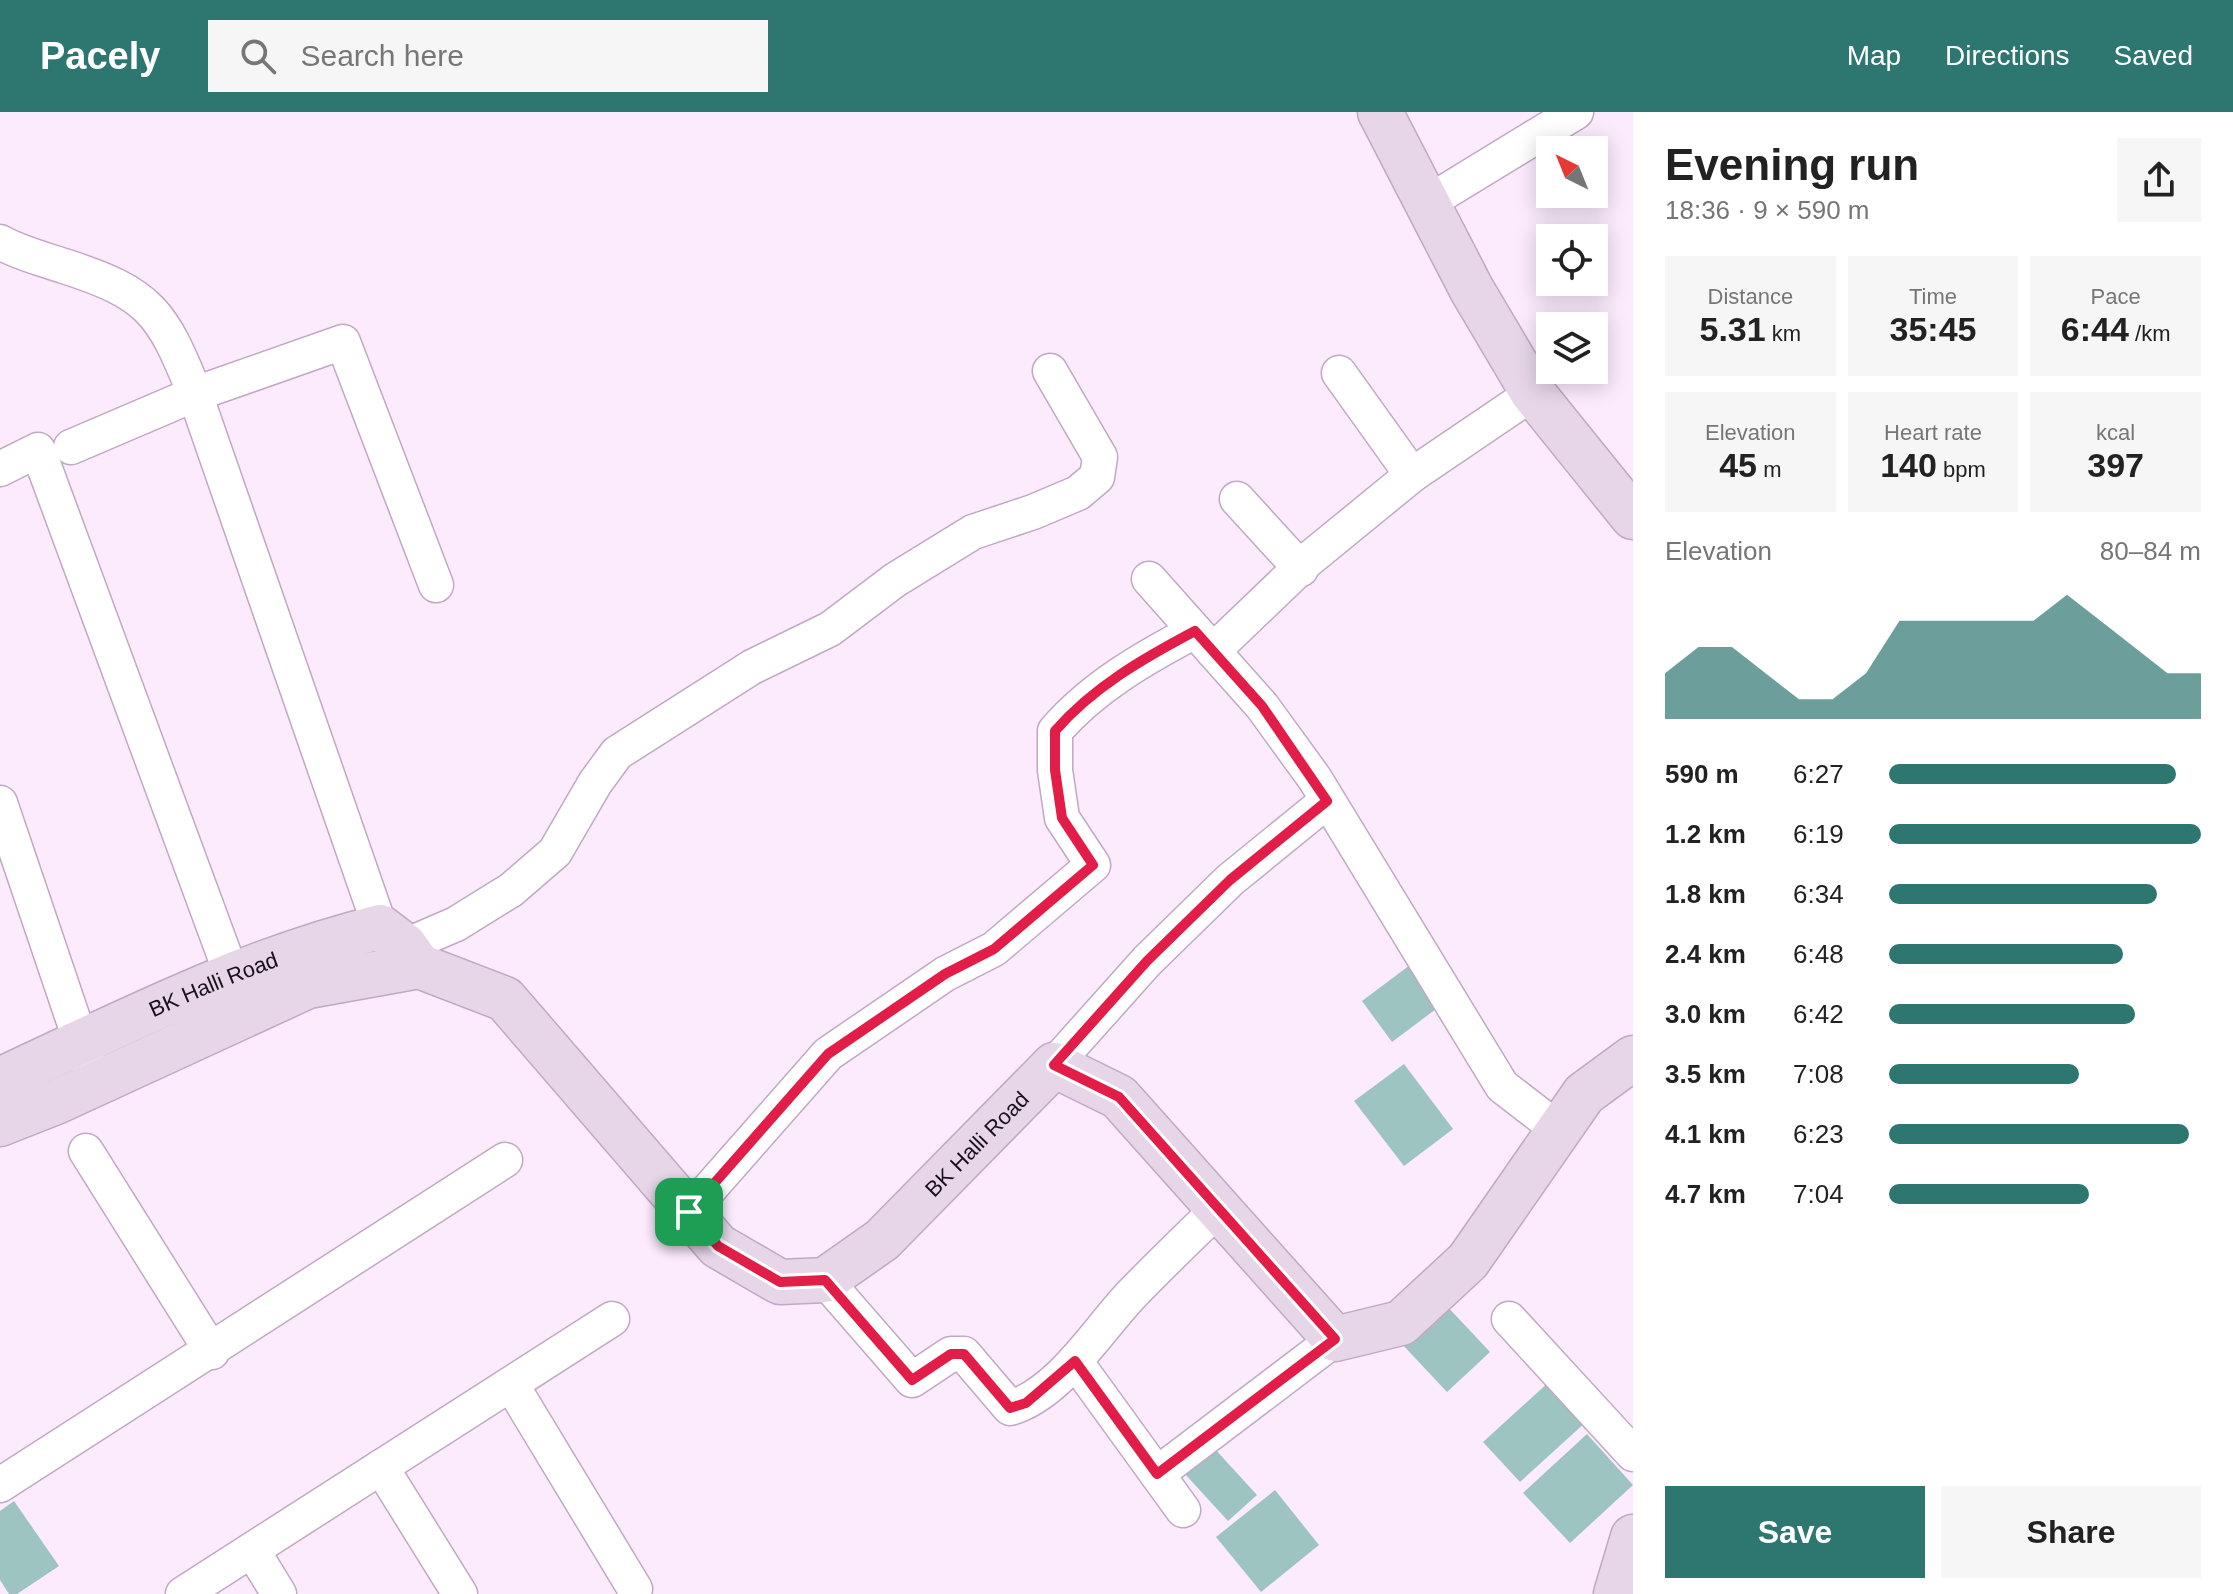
<!DOCTYPE html>
<meta charset="utf-8">
<style>
body{margin:0;font-family:Arial,sans-serif;background:#f6f6f6;color:#222;height:100vh;display:flex;flex-direction:column;font-size:30px;white-space:nowrap}
*{box-sizing:border-box;margin:0}
p{font-size:26px;color:#767676}
.icon{flex:none;width:44px;height:44px;fill:none;stroke:currentColor;stroke-width:2;stroke-linecap:round;stroke-linejoin:round}
.map{position:relative;flex:1;overflow:hidden}
.panel{display:flex;flex-direction:column;background:#fff;width:600px}
.panel>*{flex:none}
.needle{width:52px;rotate:317deg}
.buttons{position:absolute;left:1536px;top:24px;display:grid;gap:16px}
.buttons a{display:grid;place-items:center;width:72px;height:72px;border-radius:0px;background:#fff;box-shadow:0 4px 20px #0003;font-size:40px}
.pin{position:absolute;display:grid;place-items:center;width:68px;height:68px;color:#fff;margin:-34px;border-radius:16px;box-shadow:0 4px 12px #0006}
.round{display:grid;place-items:center;flex:none;width:84px;height:84px;border-radius:0px;background:#f6f6f6}
.headline{display:flex;align-items:center;justify-content:space-between;height:136px;padding:0 32px}
h1{font-size:44px;font-weight:700;line-height:60px}
.metrics{display:grid;grid-template-columns:repeat(3,1fr);gap:12px;height:136px;padding:8px 32px}
.metrics div{display:grid;align-content:center;border-radius:0px;background:#f6f6f6;text-align:center}
.metrics b{font-size:34px;font-weight:700}
.metrics small{font-size:22px;font-weight:400}
.metrics p{font-size:22px}
.chart{height:224px;padding:16px 32px}
.chart p{display:flex;justify-content:space-between}
.chart svg{width:100%;height:144px;margin-top:8px;fill:#2e7771;opacity:.7}
.action{display:flex;gap:16px;margin-top:auto;padding:16px 32px}
.action a{flex:1;height:92px;border-radius:0px;background:#2e7771;color:#fff;font-size:32px;font-weight:700;line-height:92px;text-align:center}
.action a+a{background:#f6f6f6;color:#222}
ul{padding:0 32px;list-style:none;font-size:26px}
li{display:grid;grid-template-columns:128px 96px 1fr;align-items:center;height:60px}
li i{height:20px;border-radius:10px;background:#2e7771}
header{display:flex;align-items:center;gap:48px;box-sizing:border-box;height:112px;padding:0 40px;background:#2e7771;color:#fff}
header strong{font-size:38px}
nav{display:flex;gap:44px;margin-inline-start:auto;font-size:28px}
.search{width:560px;height:72px;background:#f6f6f6;display:flex;align-items:center;gap:20px;box-sizing:border-box;padding:0 28px;border-radius:0px;color:#767676;font-size:30px}
main{display:flex;flex:1;min-height:0}
.map>svg:first-child{display:block}
</style>
<header>
<strong>Pacely</strong>
<div class="search"><svg class="icon" aria-label="search" viewBox="0 0 24 24"><circle cx="10" cy="10" r="6"/><path d="M15 15l6 6"/></svg>Search here</div>
<nav><a>Map</a><a>Directions</a><a>Saved</a></nav>
</header>
<main>
<div class="map">
<svg width="1633" height="1482" viewBox="0 0 1633 1482">
<rect width="100%" height="100%" fill="#fbebfd"/>
<g fill="#9dc4c0">
<path d="M1410 853 1440 894 1392 930 1362 889Z"/>
<path d="M1404 952 1453 1017 1404 1054 1354 989Z"/>
<path d="M1444 1191 1490 1240 1447 1280 1401 1231Z"/>
<path d="M1550 1269 1587 1309 1520 1370 1483 1330Z"/>
<path d="M1587 1322 1633 1373 1570 1431 1523 1381Z"/>
<path d="M1214 1336 1257 1383 1228 1409 1185 1362Z"/>
<path d="M1275 1378 1319 1433 1261 1480 1216 1425Z"/>
<path d="M14 1389 59 1454 17 1482H9L0 1468V1399Z"/>
</g>
<g fill="none" stroke-linecap="round" stroke-linejoin="round">
<g stroke="#c1a8c4" stroke-width="37">
<g id="street">
<path d="M1427 91 1576 0"/>
<path d="M0 130C19 141 43 147 64 154 151 182 162 200 195 282L380 815"/>
<path d="M1339 261 1412 363"/>
<path d="M71 335 195 282 343 230 436 473"/>
<path d="M0 357 38 338 231 861"/>
<path d="M1237 387 1301 457"/>
<path d="M1149 467 1262 594 1315 667 1502 974 1559 1018"/>
<path d="M1213 539 1308 448 1412 363 1533 281"/>
<path d="M0 691 88 951"/>
<path d="M405 834 456 812 511 778 555 740 595 671 617 641 752 555 830 517 895 468 973 420 1033 400 1078 381 1097 365 1100 345 1050 259"/>
<path d="M1054 953 1147 849 1230 768 1327 689"/>
<path d="M86 1039 212 1240"/>
<path d="M689 1100 828 942 945 862 994 837 1093 753 1062 706 1055 658V619C1093 575 1144 546 1195 519"/>
<path d="M825 1168 912 1268 951 1242H964L1010 1296C1059 1282 1097 1219 1131 1183 1160 1153 1190 1124 1220 1095"/>
<path d="M1509 1207 1633 1342"/>
<path d="M1075 1249 1183 1398"/>
<path d="M511 1272 635 1477"/>
<path d="M381 1355 460 1482"/>
<path d="M1157 1362 1335 1227"/>
<path d="M0 1373 505 1048"/>
<path d="M252 1438 279 1482"/>
<path d="M183 1482 612 1207"/>
</g>
</g>
<g stroke="#c1a8c4" stroke-width="47">
<g id="secondary">
<path d="M1380 0 1472 178 1533 281 1633 405"/>
<path id="s1" d="M0 968C125 910 246 848 380 815L405 834 419 854"/>
<path id="s2" d="M0 1012 56 990 308 874 419 854 505 887 718 1134 780 1170 825 1168 882 1128 1054 953 1119 985 1335 1227 1401 1211 1468 1149 1584 982 1633 946"/>
<path d="M1616 1482 1633 1425"/>
</g>
</g>
<use href="#street" stroke="#fff" stroke-width="34"/>
<use href="#secondary" stroke="#e6d6e8" stroke-width="44"/>
</g>
<g fill="none" stroke-linecap="round" stroke-linejoin="round">
<g stroke="#fff" stroke-width="16">
<path id="route" d="M1195 519 1262 594 1327 689 1230 768 1147 849 1054 953 1119 985 1335 1227 1157 1362 1075 1249 1026 1291 1010 1296 964 1242H951L912 1268 825 1168 780 1170 718 1134 689 1100 828 942 945 862 994 837 1093 753 1062 706 1055 658V619C1093 575 1144 546 1195 519Z"/>
</g>
<use href="#route" stroke="#e11d48" stroke-width="10"/>
</g>
<g text-anchor="middle" stroke-width="6" stroke-linejoin="round" paint-order="stroke">
<g font-size="22" fill="#19101a" stroke="#fbebfd">
<text dy="8" stroke="none"><textPath href="#s1" startOffset="234">BK Halli Road</textPath></text>
<text dy="8" stroke="none"><textPath href="#s2" startOffset="1190">BK Halli Road</textPath></text>
</g>
</g>
</svg>
<div class="buttons">
<a><svg class="needle" viewBox="-14 -14 28 28"><path d="M0-13l5 13h-10z" fill="#e53935"/><path d="M0 13l5-13h-10z" fill="#767676"/></svg></a>
<a><svg class="icon" aria-label="locate" viewBox="0 0 24 24"><circle cx="12" cy="12" r="6"/><path d="M12 2v4M12 18v4M2 12h4M18 12h4"/></svg></a>
<a><svg class="icon" aria-label="layers" viewBox="0 0 24 24"><path d="M12 4l9 5-9 5-9-5zM3 14l9 5 9-5"/></svg></a>
</div>
<div class="pin" style="left:689px;top:1100px;background:#1e9e55"><svg class="icon" aria-label="arrive" viewBox="0 0 24 24"><path d="M6 21V4h12l-3 4 3 4H6"/></svg></div>
</div>
<section class="panel">
<div class="headline"><div><h1>Evening run</h1><p>18:36 · 9 × 590 m</p></div><a class="round"><svg class="icon" aria-label="share" viewBox="0 0 24 24"><path d="M12 15V3M7 8l5-5 5 5M5 13v7h14v-7"/></svg></a></div>
<div class="metrics">
<div><p>Distance</p><b>5.31<small> km</small></b></div>
<div><p>Time</p><b>35:45</b></div>
<div><p>Pace</p><b>6:44<small> /km</small></b></div>
</div>
<div class="metrics">
<div><p>Elevation</p><b>45<small> m</small></b></div>
<div><p>Heart rate</p><b>140<small> bpm</small></b></div>
<div><p>kcal</p><b>397</b></div>
</div>
<div class="chart"><p><span>Elevation</span>80–84 m</p>
<svg viewBox="0 0 160 44" preserveAspectRatio="none"><path d="M0 44V30L10 22L20 22L30 30L40 38L50 38L60 30L70 14L80 14L90 14L100 14L110 14L120 6L130 14L140 22L150 30L160 30V44z"/></svg>
</div>
<ul>
<li><b>590 m</b>6:27<i style="width:92%"></i></li>
<li><b>1.2 km</b>6:19<i style="width:100%"></i></li>
<li><b>1.8 km</b>6:34<i style="width:86%"></i></li>
<li><b>2.4 km</b>6:48<i style="width:75%"></i></li>
<li><b>3.0 km</b>6:42<i style="width:79%"></i></li>
<li><b>3.5 km</b>7:08<i style="width:61%"></i></li>
<li><b>4.1 km</b>6:23<i style="width:96%"></i></li>
<li><b>4.7 km</b>7:04<i style="width:64%"></i></li>
</ul>
<div class="action"><a>Save</a><a>Share</a></div>
</section>
</main>
